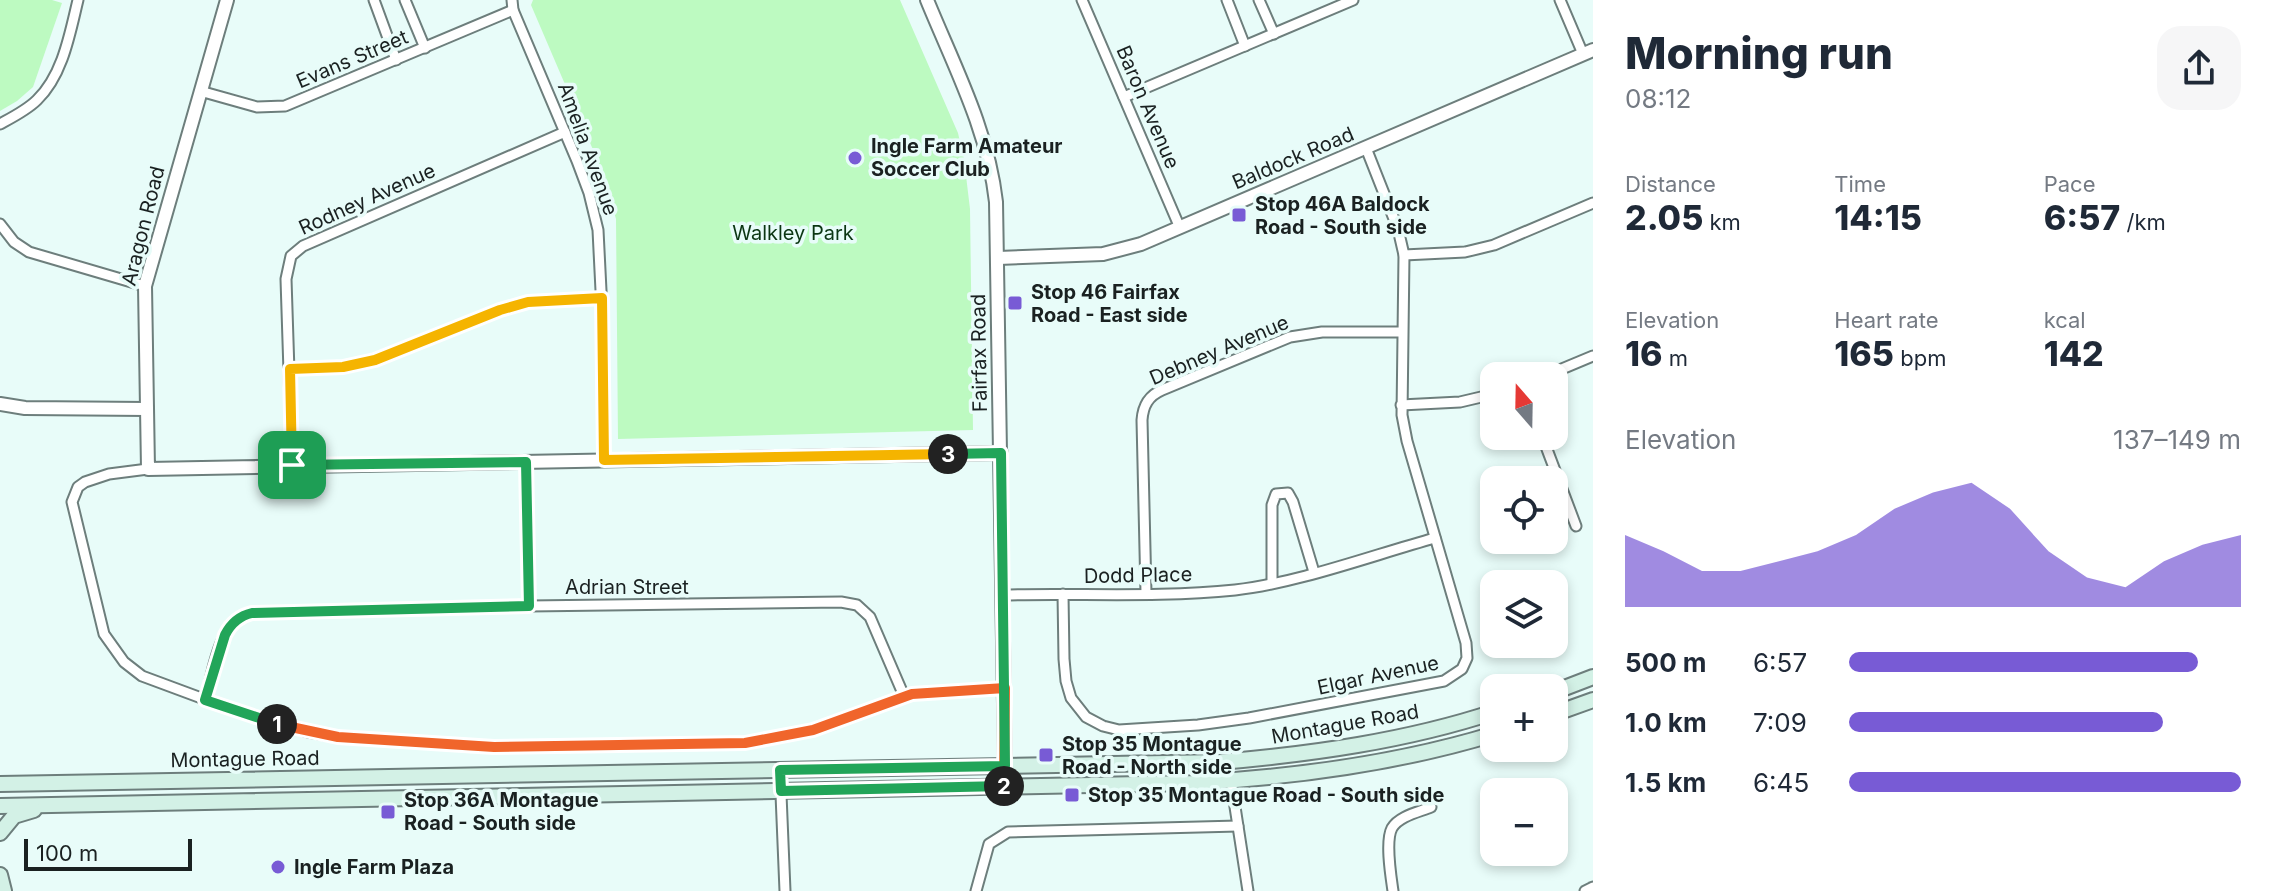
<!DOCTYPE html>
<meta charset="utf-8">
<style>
body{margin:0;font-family:Inter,sans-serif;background:#f6f6f7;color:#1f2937;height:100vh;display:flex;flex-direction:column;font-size:30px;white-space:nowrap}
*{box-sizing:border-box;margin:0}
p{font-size:26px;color:#747a83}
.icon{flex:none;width:44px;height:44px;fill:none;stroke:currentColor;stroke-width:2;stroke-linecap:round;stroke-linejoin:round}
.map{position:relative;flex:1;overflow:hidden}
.sheet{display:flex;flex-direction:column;background:#fff;width:680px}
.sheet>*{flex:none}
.needle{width:52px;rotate:340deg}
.buttons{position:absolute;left:1480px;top:362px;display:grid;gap:16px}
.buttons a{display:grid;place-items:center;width:88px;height:88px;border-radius:16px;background:#fff;box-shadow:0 4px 12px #0003;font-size:40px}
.scale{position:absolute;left:24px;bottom:20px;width:168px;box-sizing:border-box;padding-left:8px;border:4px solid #1a2121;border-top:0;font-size:22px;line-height:28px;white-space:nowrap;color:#1a2121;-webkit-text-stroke:6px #e8fcf9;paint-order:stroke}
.pin{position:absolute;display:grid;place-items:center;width:68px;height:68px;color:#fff;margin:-34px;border-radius:16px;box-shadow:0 4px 12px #0006}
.km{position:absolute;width:40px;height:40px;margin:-20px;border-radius:50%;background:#222;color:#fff;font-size:22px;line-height:40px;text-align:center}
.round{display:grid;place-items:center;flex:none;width:84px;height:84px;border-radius:24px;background:#f6f6f7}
.headline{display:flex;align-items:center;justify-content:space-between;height:136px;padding:0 32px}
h1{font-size:44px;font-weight:800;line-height:60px}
.metrics{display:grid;grid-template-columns:repeat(3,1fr);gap:12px;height:136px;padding:8px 32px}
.metrics div{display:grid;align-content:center}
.metrics b{font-size:34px;font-weight:800}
.metrics small{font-size:22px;font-weight:400}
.metrics p{font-size:22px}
.chart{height:224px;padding:16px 32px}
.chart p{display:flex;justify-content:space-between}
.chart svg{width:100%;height:144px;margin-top:8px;fill:#785bd5;opacity:.7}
ul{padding:0 32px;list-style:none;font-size:26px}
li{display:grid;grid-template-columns:128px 96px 1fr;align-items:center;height:60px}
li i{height:20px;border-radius:10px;background:#785bd5}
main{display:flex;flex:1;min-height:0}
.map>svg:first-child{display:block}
</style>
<main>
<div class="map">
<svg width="1593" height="891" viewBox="0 0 1593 891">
<rect width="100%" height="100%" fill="#e8fcf9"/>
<g fill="#bdfac1">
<path d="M0 0H52L62 3 33 87 17 101 0 111Z"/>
<path d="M533 0H900L958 133 964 159 970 209 973 430 618 439 616 219 600 166 531 5Z"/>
</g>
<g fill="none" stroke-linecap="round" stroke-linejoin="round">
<g stroke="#6d7e7c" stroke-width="13">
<g id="minor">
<path d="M374 0 396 60"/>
<path d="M405 0 425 48"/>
<path d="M512 0 513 10 577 161 589 193 598 230 603 331 604 460"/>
<path d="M1082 0 1180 228"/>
<path d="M1227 0 1245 46"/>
<path d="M1259 0 1274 34"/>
<path d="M1560 0 1583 54"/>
<path d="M200 91 257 107 285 106 513 10"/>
<path d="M1124 97 1353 0"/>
<path d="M0 124C13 117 27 110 37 100 63 75 70 33 78 0"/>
<path d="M0 224 14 242 29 252 145 286"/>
<path d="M1404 255 1465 252 1494 245 1593 203"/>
<path d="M290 369 343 367 375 360 500 310 528 302 602 298"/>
<path d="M1545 376 1593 356"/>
<path d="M1401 405 1460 402 1494 394"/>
<path d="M1542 436 1576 526"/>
<path d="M526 462 529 606"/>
<path d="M292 465 286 279 291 256 303 246 565 132"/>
<path d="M148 469 109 474 85 482 78 487 72 502 104 634 124 662 142 676 239 712 308 732 338 737 494 747 745 743 813 730 912 694 1005 688"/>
<path d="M1272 583V505L1276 494 1288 493 1293 502 1314 572"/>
<path d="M1146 593 1142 420C1143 406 1148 396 1162 390L1290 337 1322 332H1402"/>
<path d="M1063 594 1064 659 1066 681 1071 698 1086 717 1103 726 1119 730 1198 725 1249 718 1444 681 1462 669 1467 658 1466 643 1407 441 1402 415 1404 255 1398 229 1366 148"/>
<path d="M1003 595C1080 593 1159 598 1235 590 1298 583 1373 555 1435 538"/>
<path d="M205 700C214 670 217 622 252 613L529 606 841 602 857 605 870 617 904 696"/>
<path d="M780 770 785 891"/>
<path d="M1231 781 1248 891"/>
<path d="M976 891 989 844 1008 832 1238 826"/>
<path d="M1393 891C1391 877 1385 841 1392 828 1399 816 1419 812 1431 807"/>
<path d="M1585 891 1593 887"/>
</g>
</g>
<g stroke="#6d7e7c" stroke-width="16">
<g id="tertiary">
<path d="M227 0 145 286 148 469 1001 453"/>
<path d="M927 0C954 66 988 130 996 202L1005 766"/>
<path d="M998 258 1103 254 1141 244 1593 50"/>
<path d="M0 404 25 408 147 409"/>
</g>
</g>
<g stroke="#6d7e7c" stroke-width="18">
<g id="secondary">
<path d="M1554 692 1593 677"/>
<path d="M1554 714 1593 700"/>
<path d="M0 784 1220 762C1312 754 1406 741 1494 712"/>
<path d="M0 806 1192 783C1295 777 1396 764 1494 734"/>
<path d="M0 833 14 816 34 810"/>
<path d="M0 875 4 891"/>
</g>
</g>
<use href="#minor" stroke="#fff" stroke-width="9"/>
<use href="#tertiary" stroke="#fff" stroke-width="12"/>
<use href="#secondary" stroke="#d3f1e6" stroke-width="14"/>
</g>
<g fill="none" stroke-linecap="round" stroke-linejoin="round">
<g stroke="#fff" stroke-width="16">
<path id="split-1" d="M277 724 205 700 225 635C231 623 239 616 252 613L529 606 526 462 292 465"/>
</g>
<g stroke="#fff" stroke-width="16">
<path id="split-2" d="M277 724 338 737 494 747 745 743 813 730 912 694 1005 688 1004 786"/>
</g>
<g stroke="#fff" stroke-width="16">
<path id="split-3" d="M948 454 1001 453 1005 766 780 770 781 791 1004 786"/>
</g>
<g stroke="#fff" stroke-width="16">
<path id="split-4" d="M292 465 290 369 343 367 375 360 500 310 528 302 602 298 604 460 948 454"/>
</g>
<use href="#split-1" stroke="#22a559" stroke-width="10"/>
<use href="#split-2" stroke="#f0652b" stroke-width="10"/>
<use href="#split-3" stroke="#22a559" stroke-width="10"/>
<use href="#split-4" stroke="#f5b400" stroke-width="10"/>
</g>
<g fill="#785bd5" stroke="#e8fcf9" stroke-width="3">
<circle cx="855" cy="158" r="8"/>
<rect x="1231" y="207" width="16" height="16" rx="4"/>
<rect x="1007" y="295" width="16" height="16" rx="4"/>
<rect x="1038" y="747" width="16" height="16" rx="4"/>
<rect x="1064" y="787" width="16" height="16" rx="4"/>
<rect x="380" y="804" width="16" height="16" rx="4"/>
<circle cx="278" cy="867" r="8"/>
</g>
<g text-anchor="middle" stroke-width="7" stroke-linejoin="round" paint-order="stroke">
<g font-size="20" fill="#1a2121" stroke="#e8fcf9">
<text transform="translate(352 59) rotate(-23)" y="7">Evans Street</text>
<text transform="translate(1148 107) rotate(67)" y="7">Baron Avenue</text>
<text transform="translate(588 149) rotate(70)" y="7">Amelia Avenue</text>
<text transform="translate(1293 158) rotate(-23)" y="7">Baldock Road</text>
<text transform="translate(367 199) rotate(-24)" y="7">Rodney Avenue</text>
<text transform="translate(143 226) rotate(-76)" y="7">Aragon Road</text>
<text transform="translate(1219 350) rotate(-23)" y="7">Debney Avenue</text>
<text transform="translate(979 353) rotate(-91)" y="7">Fairfax Road</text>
<text transform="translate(1138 575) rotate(-1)" y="7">Dodd Place</text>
<text x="627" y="594">Adrian Street</text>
<text transform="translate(1378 675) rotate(-12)" y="7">Elgar Avenue</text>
<text transform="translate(1345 724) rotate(-10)" y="7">Montague Road</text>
<text transform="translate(245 759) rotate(-1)" y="7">Montague Road</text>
</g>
<g font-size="20" font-weight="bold" fill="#1a2121" stroke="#e8fcf9" text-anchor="start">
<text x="871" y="153">Ingle Farm Amateur<tspan x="871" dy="23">Soccer Club</tspan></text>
<text x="1255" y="211">Stop 46A Baldock<tspan x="1255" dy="23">Road - South side</tspan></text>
<text x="1031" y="299">Stop 46 Fairfax<tspan x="1031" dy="23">Road - East side</tspan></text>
<text x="1062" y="751">Stop 35 Montague<tspan x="1062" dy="23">Road - North side</tspan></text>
<text x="1088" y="802">Stop 35 Montague Road - South side</text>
<text x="404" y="807">Stop 36A Montague<tspan x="404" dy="23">Road - South side</tspan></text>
<text x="294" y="874">Ingle Farm Plaza</text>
</g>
<g font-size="20" fill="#0b3613" stroke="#e8fcf9">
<text x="793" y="240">Walkley Park</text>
</g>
</g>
</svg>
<div class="buttons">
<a><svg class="needle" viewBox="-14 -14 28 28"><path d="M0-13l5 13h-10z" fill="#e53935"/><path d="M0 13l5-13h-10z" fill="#747a83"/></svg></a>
<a><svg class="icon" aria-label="locate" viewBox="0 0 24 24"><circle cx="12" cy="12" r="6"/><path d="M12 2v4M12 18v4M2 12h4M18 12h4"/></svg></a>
<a><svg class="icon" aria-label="layers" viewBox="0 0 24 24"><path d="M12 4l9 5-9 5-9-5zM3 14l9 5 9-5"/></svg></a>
<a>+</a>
<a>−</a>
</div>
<div class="scale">100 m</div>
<div class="pin" style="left:292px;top:465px;background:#1e9e55"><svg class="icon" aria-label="arrive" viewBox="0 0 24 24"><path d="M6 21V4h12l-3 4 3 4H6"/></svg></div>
<b class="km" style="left:277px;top:724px">1</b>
<b class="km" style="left:1004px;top:786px">2</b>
<b class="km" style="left:948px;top:454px">3</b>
</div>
<section class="sheet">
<div class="headline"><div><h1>Morning run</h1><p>08:12</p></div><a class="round"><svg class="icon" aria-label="share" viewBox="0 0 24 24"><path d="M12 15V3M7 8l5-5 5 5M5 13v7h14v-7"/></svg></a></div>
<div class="metrics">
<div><p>Distance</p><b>2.05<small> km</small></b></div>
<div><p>Time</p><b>14:15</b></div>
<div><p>Pace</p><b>6:57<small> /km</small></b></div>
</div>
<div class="metrics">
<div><p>Elevation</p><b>16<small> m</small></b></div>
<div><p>Heart rate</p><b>165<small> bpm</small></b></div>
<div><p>kcal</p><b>142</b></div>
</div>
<div class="chart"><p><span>Elevation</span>137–149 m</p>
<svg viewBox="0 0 160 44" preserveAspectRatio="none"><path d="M0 44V22L10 27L20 33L30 33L40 30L50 27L60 22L70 14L80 9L90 6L100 14L110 27L120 35L130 38L140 30L150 25L160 22V44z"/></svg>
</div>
<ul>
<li><b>500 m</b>6:57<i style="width:89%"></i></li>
<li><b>1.0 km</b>7:09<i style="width:80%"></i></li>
<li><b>1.5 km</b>6:45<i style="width:100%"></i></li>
</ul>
</section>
</main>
